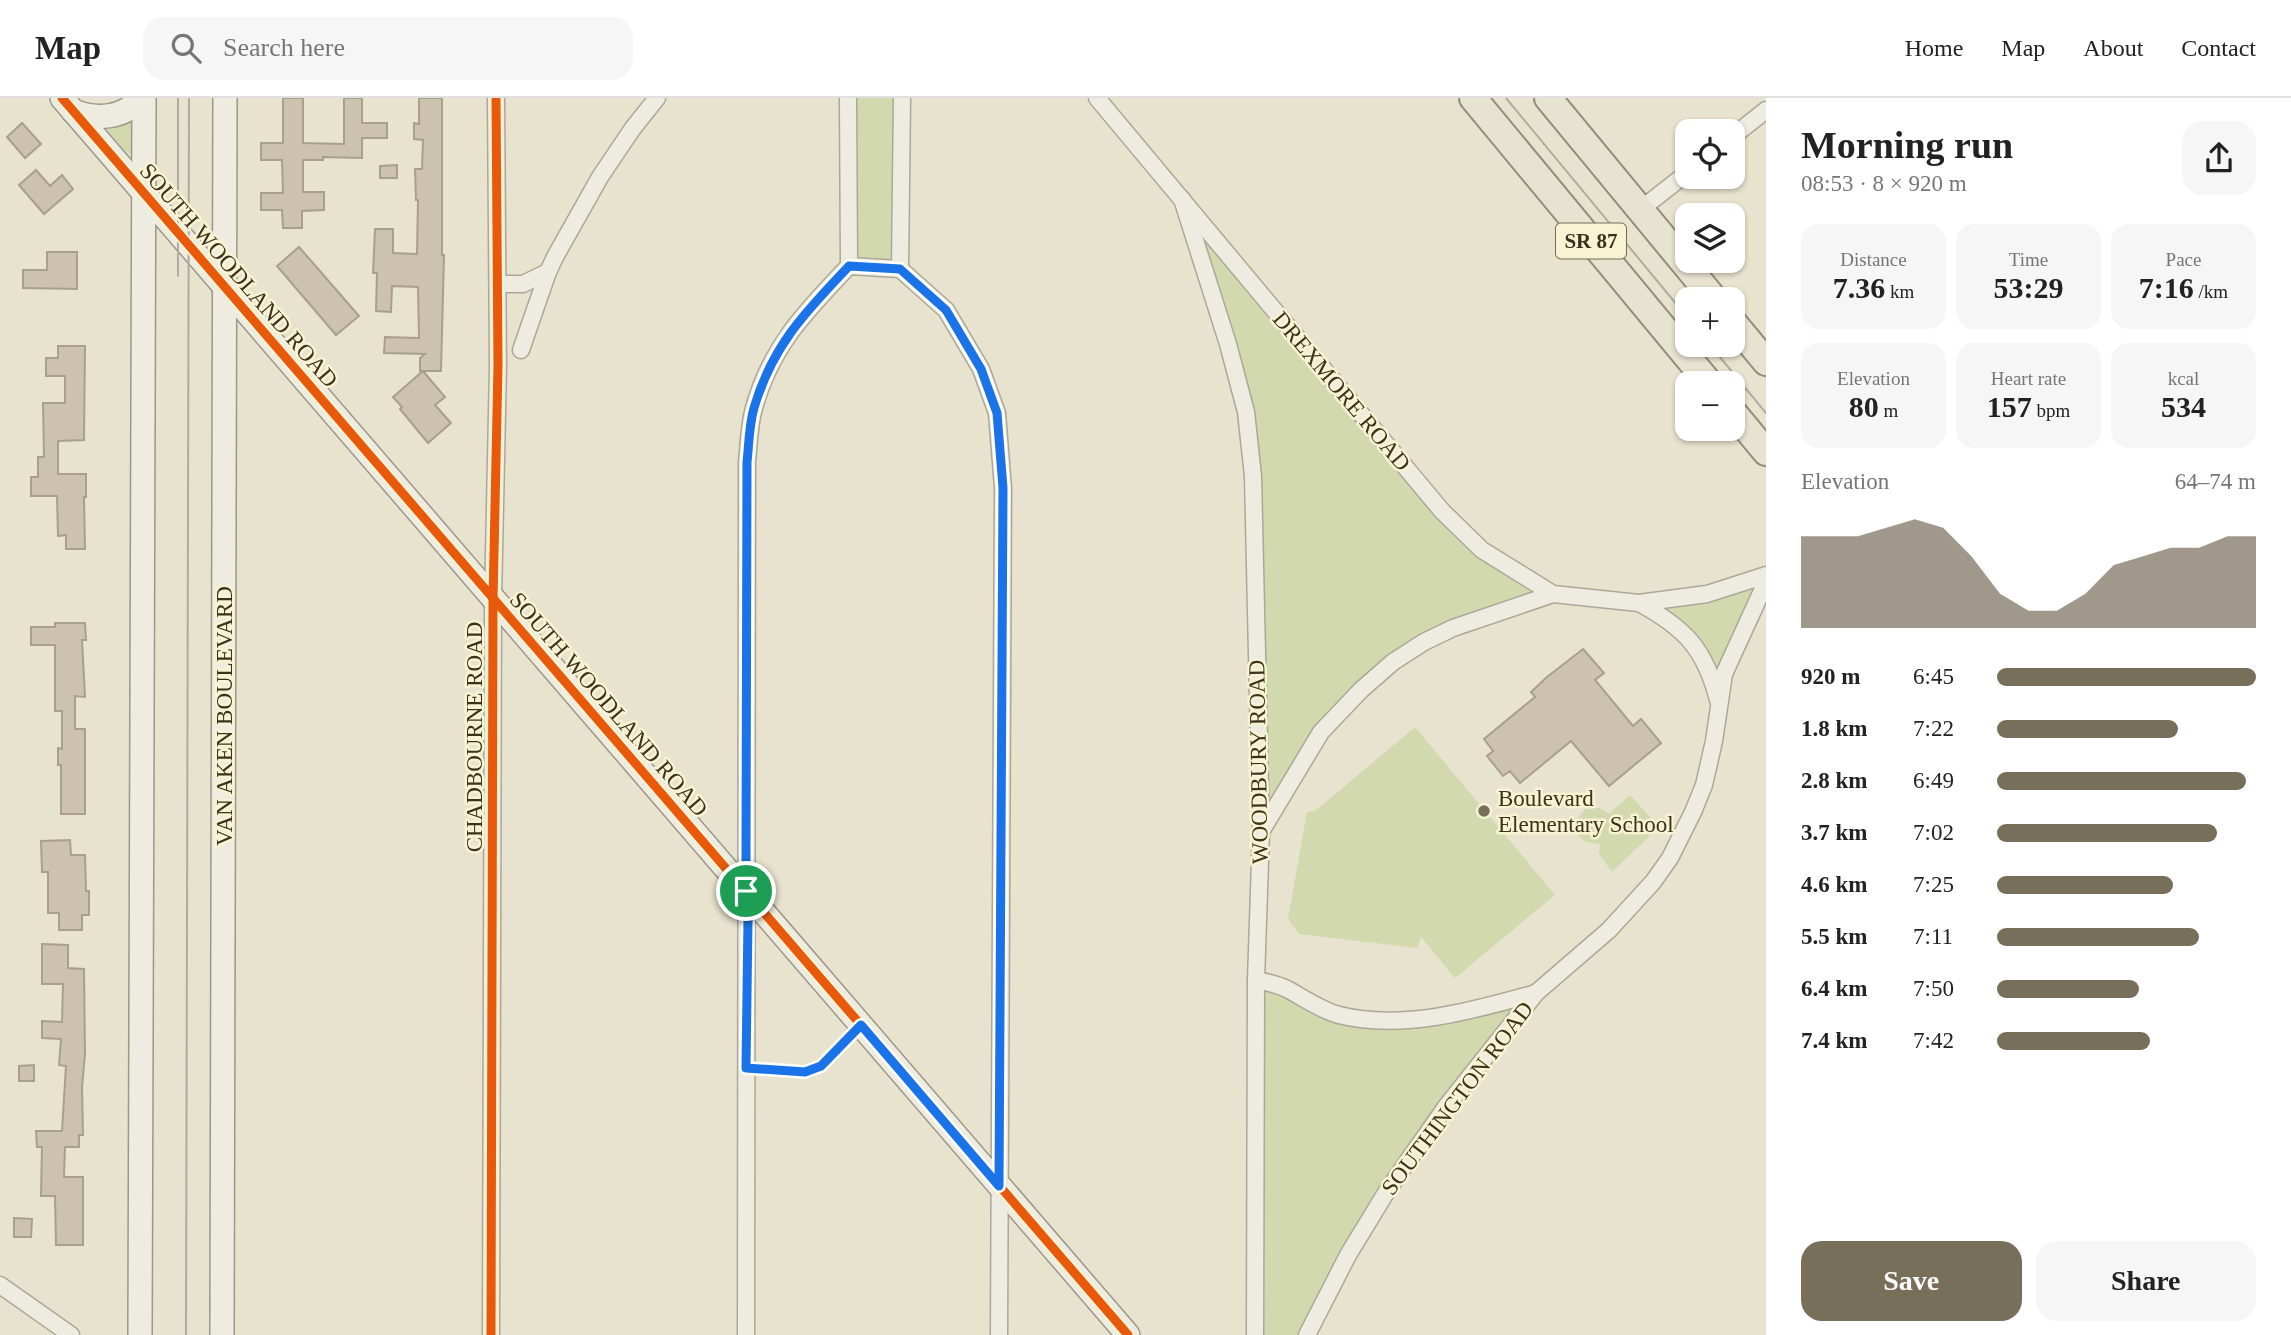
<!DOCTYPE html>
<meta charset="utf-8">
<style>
body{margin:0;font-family:"Times New Roman",serif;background:#f6f6f6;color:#222;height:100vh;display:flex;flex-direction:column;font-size:26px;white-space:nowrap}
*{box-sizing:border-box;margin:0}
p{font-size:23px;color:#767676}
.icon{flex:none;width:38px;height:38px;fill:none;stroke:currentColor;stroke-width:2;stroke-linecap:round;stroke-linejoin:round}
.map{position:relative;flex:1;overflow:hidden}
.sheet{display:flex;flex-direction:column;background:#fff;width:525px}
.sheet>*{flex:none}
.fabs{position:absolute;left:1675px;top:21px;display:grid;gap:14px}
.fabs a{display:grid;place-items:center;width:70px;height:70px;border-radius:14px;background:#fff;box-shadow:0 2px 5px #0004;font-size:35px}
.pin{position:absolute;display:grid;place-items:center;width:60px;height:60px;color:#fff;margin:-30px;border:4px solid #fff;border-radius:50%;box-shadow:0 2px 7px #0007}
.round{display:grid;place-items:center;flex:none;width:74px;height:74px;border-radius:21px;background:#f6f6f6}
.summary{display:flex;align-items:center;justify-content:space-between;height:119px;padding:0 35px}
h1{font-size:38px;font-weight:700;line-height:52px}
.figures{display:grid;grid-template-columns:repeat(3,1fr);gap:10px;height:119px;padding:7px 35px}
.figures div{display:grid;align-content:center;border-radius:18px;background:#f6f6f6;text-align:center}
.figures b{font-size:30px;font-weight:700}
.figures small{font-size:19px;font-weight:400}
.figures p{font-size:19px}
.chart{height:196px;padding:14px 35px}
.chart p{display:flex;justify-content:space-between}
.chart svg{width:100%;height:126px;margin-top:7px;fill:#786f5b;opacity:.7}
.cta{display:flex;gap:14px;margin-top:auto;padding:14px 35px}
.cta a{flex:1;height:80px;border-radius:21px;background:#786f5b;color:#fff;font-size:28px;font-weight:700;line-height:80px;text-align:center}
.cta a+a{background:#f6f6f6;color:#222}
ul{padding:0 35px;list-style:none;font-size:23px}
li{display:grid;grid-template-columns:112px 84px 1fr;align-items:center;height:52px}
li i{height:18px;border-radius:9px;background:#786f5b}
header{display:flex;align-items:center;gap:42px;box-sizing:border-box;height:98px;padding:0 35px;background:#fff;border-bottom:2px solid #e0e0e0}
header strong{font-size:33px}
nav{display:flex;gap:38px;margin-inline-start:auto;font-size:24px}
.search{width:490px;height:63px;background:#f6f6f6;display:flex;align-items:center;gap:18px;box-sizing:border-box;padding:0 24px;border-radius:21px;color:#767676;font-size:26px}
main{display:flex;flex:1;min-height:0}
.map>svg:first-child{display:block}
</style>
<header>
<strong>Map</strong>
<div class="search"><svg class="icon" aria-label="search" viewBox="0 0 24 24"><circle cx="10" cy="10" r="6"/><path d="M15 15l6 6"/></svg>Search here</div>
<nav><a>Home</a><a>Map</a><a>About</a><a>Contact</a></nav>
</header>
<main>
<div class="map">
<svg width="1766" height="1237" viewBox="0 0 1766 1237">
<rect width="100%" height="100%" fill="#e8e3ce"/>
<g fill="#d2d9af">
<path d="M848 0H902L900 171 849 168Z"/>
<path d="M134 18V55L131 56 125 53 105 29Z"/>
<path d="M1182 101 1442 413 1553 496 1424 544 1341 612 1261 734 1246 315Z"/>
<path d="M1766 477 1719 605 1706 565 1639 505Z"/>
<path d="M1415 629 1555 797 1455 880 1421 839 1417 850 1299 836 1288 821 1307 714 1315 713Z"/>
<path d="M1630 697 1659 729 1612 774 1599 756 1600 746C1575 746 1567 726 1587 710H1600L1609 716Z"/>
<path d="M1256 882 1308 904 1380 922 1536 895 1445 1010 1307 1237H1255Z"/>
</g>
<g fill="#ccc2ae" stroke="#a89f8d" stroke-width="2">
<path d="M283 0H303V45L344 46V0H362V25H387V40H362V60L323 59V62H303V94H324V112L302 113V130H283L282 112H261V95H283L282 62H261V45H283Z"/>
<path d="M419 0H442V157H444L441 273H420V260L425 256 384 255 385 239 419 240 418 189 392 188 391 214 376 213 377 175H373L375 131H393V155L417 156 418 102H416L415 71H422L423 42 414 41V25L419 26Z"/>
<path d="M22 25 41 46 25 60 7 39Z"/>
<path d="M397 67V80H380V68Z"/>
<path d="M36 72 50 88 62 77 73 91 44 116 19 87Z"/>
<path d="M299 149 359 218 336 237 277 168Z"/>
<path d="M47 154H77V191L23 190V172H47Z"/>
<path d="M58 248H85L84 342 58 343V376H86V399H84L85 451H66V437L58 438 57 398H31V379H38V359H44L43 305H65V278H46V260H58Z"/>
<path d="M423 273 445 299 435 307 451 325 428 345 400 311 402 309 393 299Z"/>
<path d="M55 525H85L86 542H82L85 599 75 598V631H85V716H61V667H58V650L62 651V613H55V547H31V529H55Z"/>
<path d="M1583 551 1604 575 1595 582 1633 628 1641 621 1661 645 1609 688 1571 643 1520 685 1510 673 1503 678 1487 658 1493 653 1484 641 1535 599 1531 594 1547 579Z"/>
<path d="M70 742 71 757H85L86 793H89V817H82V832H59V815H48V774H42L41 743Z"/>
<path d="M42 846 68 847V870L84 871 85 956 82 989 83 1037H79V1049H65L64 1079H83V1147H56L55 1098H41L42 1049H37L36 1033H62L66 968 59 967 61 941 42 940V923L62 924 63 886H42Z"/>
<path d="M34 967V983H19V968Z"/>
<path d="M14 1120 32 1121 31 1139H14Z"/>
</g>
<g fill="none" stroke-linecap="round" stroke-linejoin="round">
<g stroke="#ada797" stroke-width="11">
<path id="lane" d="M746 970 805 974C827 968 842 946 858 929"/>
</g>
<g stroke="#ada797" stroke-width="19">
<g id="street">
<path d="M848 0 849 168"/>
<path d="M1097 0 1442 413 1482 452 1553 496 1639 505 1707 496 1766 477"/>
<path d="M1732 39 1766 12"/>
<path d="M1182 101 1228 246 1246 314 1253 378 1261 734 1256 882 1255 1237"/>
<path d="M1640 112 1687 75"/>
<path d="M900 171 946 212 981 271 997 315 1003 390 999 1237"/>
<path d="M900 171 902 0"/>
<path d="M498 186H523L548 174"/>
<path d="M521 252 548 174 555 159 600 79 633 30 657 0"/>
<path d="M1639 505C1685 530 1705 551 1718 602"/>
<path d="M1262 732 1321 634 1361 592 1393 564 1424 544 1453 530 1553 496"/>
<path d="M1256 882C1266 884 1277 886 1287 891 1304 900 1320 912 1339 917 1403 933 1475 912 1536 895"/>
<path d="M0 1187 71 1237"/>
<path d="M491 1237 493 502 498 268 496 0"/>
<path d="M746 1237 747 364C749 346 749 327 754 310 771 248 806 213 849 168L900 171"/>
<path d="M1307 1237 1348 1157 1387 1093 1445 1010 1536 895 1609 832 1653 784 1670 760 1693 714 1704 687 1714 643 1724 576 1766 484"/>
</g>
</g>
<g stroke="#9c9786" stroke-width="26">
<g id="secondary">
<path d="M62 0 1128 1237"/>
<path d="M73 13C96 22 124 21 140 0"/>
<path d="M140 1237 144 0"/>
<path d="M222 1237 225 0"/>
</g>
</g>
<g stroke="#928d7d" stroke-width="30">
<g id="primary">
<path d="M1473 0 1709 285"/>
<path d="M1548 0 1714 201"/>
<path d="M1732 223 1766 264"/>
<path d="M1732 313 1766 354"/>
</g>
</g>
<use href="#lane" stroke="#eeece0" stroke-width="8"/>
<use href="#street" stroke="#eeece0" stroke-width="16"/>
<use href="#secondary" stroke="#eeece0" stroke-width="23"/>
<use href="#primary" stroke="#e7e3d1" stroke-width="26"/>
<g stroke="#aeaba0" stroke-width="2">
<path d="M1506 0 1687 219"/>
<path d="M178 178V0"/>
<path d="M1710 247 1766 315"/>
<path d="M186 1237 189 0"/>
</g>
<g stroke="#f8f4d3" stroke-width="13">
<g id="cycleway">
<path d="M62 0 1128 1237"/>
<path d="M491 1237 493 502 498 268 496 0"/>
</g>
</g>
<use href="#cycleway" stroke="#e8590c" stroke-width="9"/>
</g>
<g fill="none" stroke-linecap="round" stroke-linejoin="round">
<g stroke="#fff" stroke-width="14">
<path id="route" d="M849 168 900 171 946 212 981 271 997 315 1003 390 999 1088 861 927 821 968 805 974 746 970 748 821 746 760 747 364C749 346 749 327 754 310 772 248 806 213 849 168Z"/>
</g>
<use href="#route" stroke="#1a73e8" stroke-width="9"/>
</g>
<circle fill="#786f5b" stroke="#f8f4d3" stroke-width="2.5" cx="1484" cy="713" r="7"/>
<g text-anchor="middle" stroke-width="5" stroke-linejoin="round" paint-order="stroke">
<rect fill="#f8f4d3" stroke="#746c54" stroke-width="2" x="1556" y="125.5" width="70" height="35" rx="5"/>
<g font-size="21" font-weight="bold" fill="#3c311d">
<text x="1591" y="150">SR 87</text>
</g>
<g font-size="23" fill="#3c311d" stroke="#f8f4d3">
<text transform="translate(239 177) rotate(49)" y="8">SOUTH WOODLAND ROAD</text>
<text transform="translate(1342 293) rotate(50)" y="8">DREXMORE ROAD</text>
<text transform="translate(609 606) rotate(49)" y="8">SOUTH WOODLAND ROAD</text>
<text transform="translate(224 618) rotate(-90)" y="8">VAN AKEN BOULEVARD</text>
<text transform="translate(474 639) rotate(-90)" y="8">CHADBOURNE ROAD</text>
<text transform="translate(1258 664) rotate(-91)" y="8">WOODBURY ROAD</text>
<text transform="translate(1457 1000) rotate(-53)" y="8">SOUTHINGTON ROAD</text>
</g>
<g font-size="23" fill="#3c311d" stroke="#f8f4d3" text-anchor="start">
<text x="1498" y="708">Boulevard<tspan x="1498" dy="26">Elementary School</tspan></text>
</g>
</g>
</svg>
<div class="fabs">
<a><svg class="icon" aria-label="locate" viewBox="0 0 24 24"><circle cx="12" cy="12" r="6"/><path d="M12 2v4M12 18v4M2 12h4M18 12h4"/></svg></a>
<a><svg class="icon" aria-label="layers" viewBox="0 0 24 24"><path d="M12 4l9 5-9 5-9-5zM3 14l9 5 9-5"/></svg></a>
<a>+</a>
<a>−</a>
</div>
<div class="pin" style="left:746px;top:793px;background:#1e9e55"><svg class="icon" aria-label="arrive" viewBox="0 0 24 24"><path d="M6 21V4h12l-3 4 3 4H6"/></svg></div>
</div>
<section class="sheet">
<div class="summary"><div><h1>Morning run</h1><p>08:53 · 8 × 920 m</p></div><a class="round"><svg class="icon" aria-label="share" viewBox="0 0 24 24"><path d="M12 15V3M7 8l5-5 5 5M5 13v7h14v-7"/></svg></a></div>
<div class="figures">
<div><p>Distance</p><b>7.36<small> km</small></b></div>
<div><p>Time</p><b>53:29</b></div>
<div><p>Pace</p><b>7:16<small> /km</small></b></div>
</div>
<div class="figures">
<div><p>Elevation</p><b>80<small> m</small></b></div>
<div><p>Heart rate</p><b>157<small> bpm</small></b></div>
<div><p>kcal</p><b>534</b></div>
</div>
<div class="chart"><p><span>Elevation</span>64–74 m</p>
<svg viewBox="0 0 160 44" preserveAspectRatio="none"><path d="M0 44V12L10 12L20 12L30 9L40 6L50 9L60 19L70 32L80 38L90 38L100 32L110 22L120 19L130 16L140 16L150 12L160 12V44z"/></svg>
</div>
<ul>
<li><b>920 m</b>6:45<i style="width:100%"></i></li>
<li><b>1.8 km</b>7:22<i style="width:70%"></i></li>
<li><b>2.8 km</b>6:49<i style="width:96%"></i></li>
<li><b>3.7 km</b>7:02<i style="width:85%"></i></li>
<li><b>4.6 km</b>7:25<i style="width:68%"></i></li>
<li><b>5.5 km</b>7:11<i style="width:78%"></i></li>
<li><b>6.4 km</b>7:50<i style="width:55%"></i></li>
<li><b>7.4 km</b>7:42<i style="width:59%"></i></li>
</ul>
<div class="cta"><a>Save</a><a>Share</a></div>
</section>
</main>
